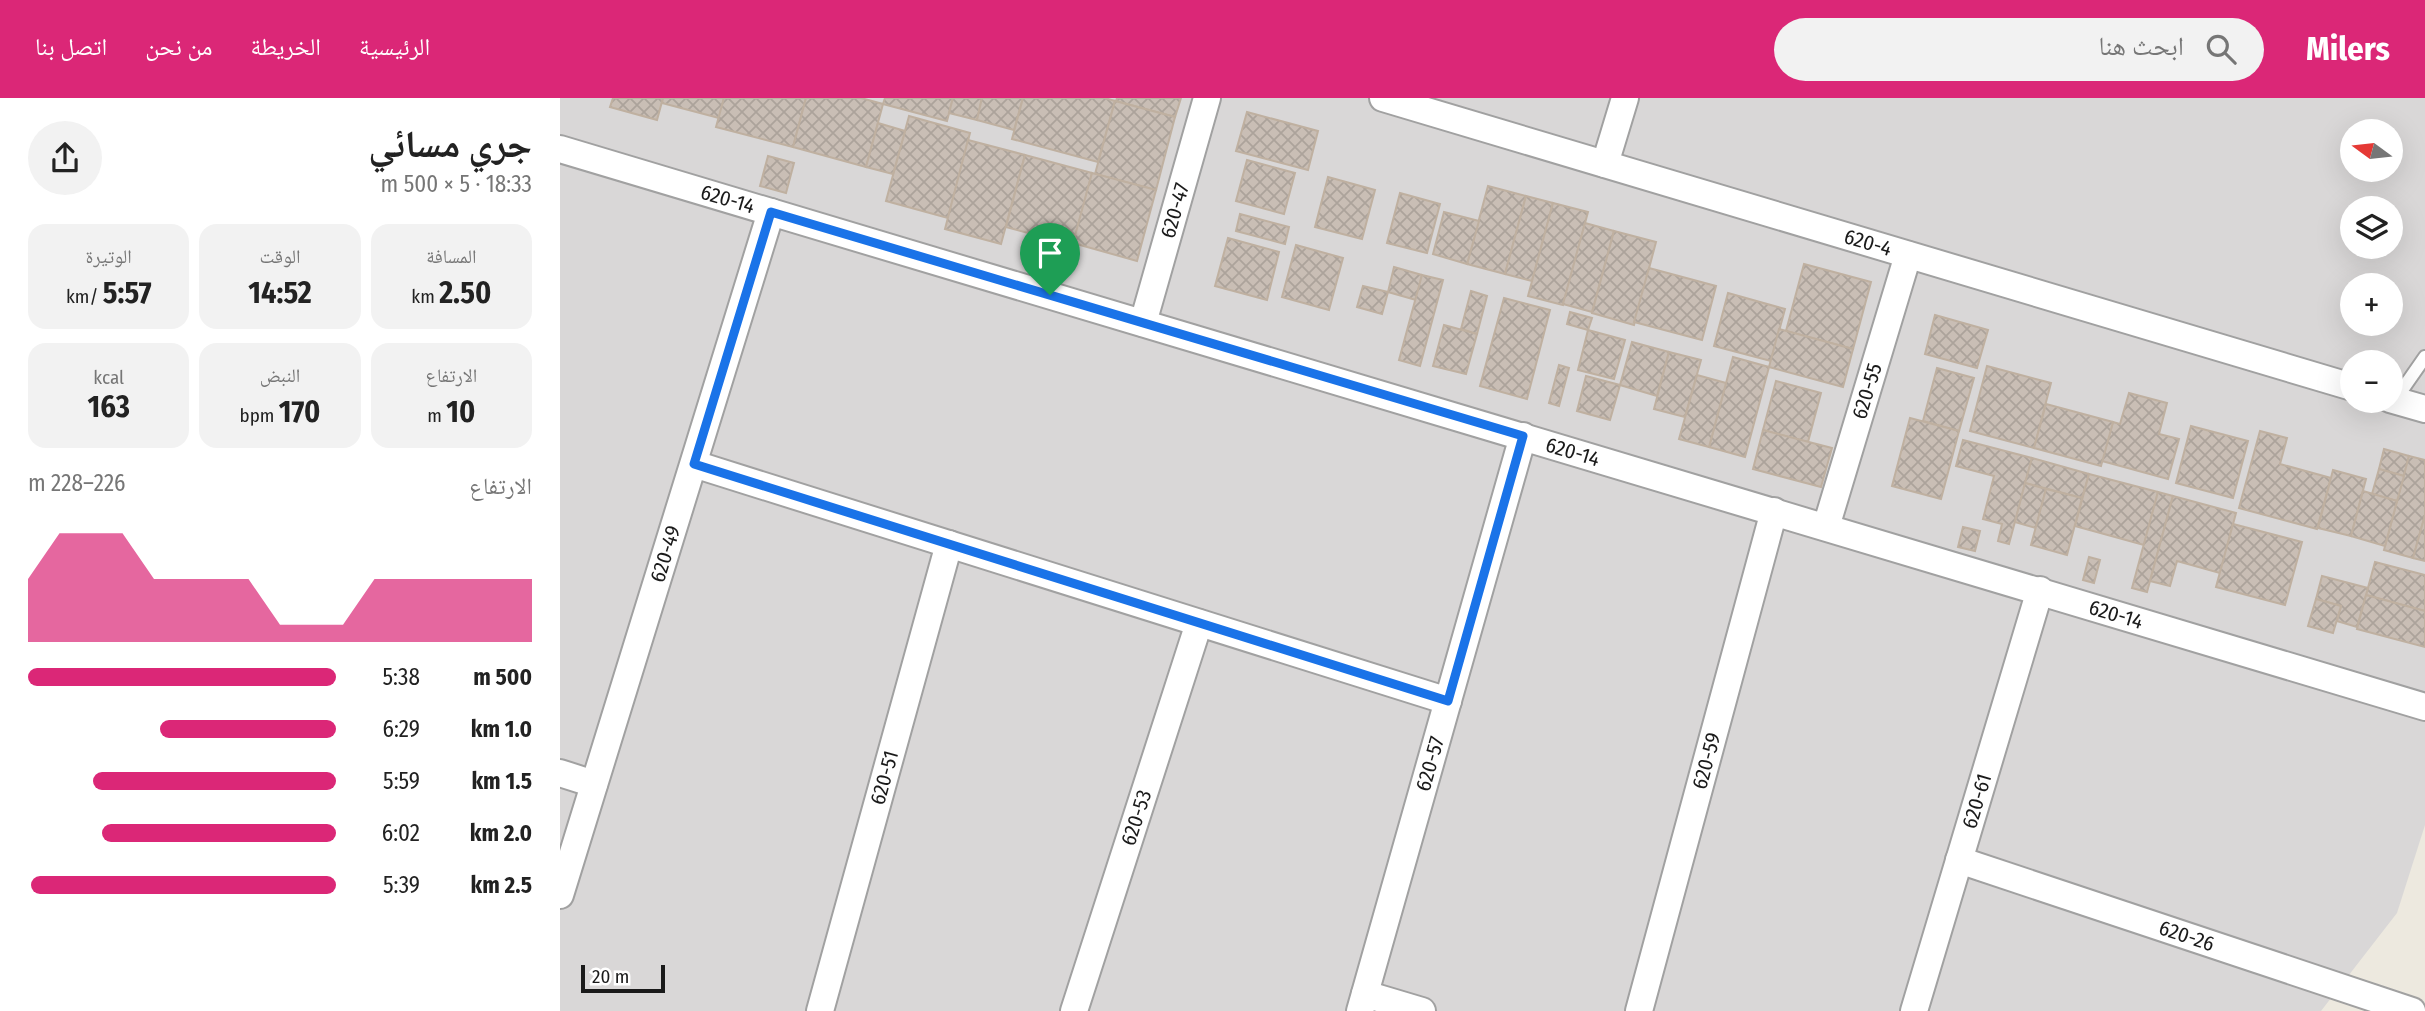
<!DOCTYPE html>
<html lang="ar">
<meta charset="utf-8">
<style>
body{margin:0;font-family:"Fira Sans Condensed","Noto Naskh Arabic",sans-serif;background:#f2f2f2;color:#222;direction:rtl;height:100vh;display:flex;flex-direction:column;font-size:26px;white-space:nowrap}
*{box-sizing:border-box;margin:0}
p{font-size:23px;color:#767676}
.icon{flex:none;width:38px;height:38px;fill:none;stroke:currentColor;stroke-width:2;stroke-linecap:round;stroke-linejoin:round}
.map{position:relative;flex:1;overflow:hidden;direction:ltr}
.side{display:flex;flex-direction:column;background:#fff;width:560px}
.side>*{flex:none}
.needle{width:46px;rotate:285deg}
.buttons{position:absolute;left:1780px;top:21px;display:grid;gap:14px}
.buttons a{display:grid;place-items:center;width:63px;height:63px;border-radius:50%;background:#fff;box-shadow:0 7px 28px #0002;font-size:35px}
.scale{position:absolute;left:21px;bottom:18px;width:84px;box-sizing:border-box;padding-left:7px;border:4px solid #1a1a1a;border-top:0;font-size:19px;line-height:24px;white-space:nowrap;color:#1a1a1a;-webkit-text-stroke:5px #fff;paint-order:stroke}
.pin{position:absolute;display:grid;place-items:center;width:60px;height:60px;color:#fff;margin:-72px -30px;border-radius:50% 50% 50% 0;rotate:-45deg;box-shadow:0 0 7px #0007}
.pin .icon{rotate:45deg}
.round{display:grid;place-items:center;flex:none;width:74px;height:74px;border-radius:37px;background:#f2f2f2}
.summary{display:flex;align-items:center;justify-content:space-between;height:119px;padding:0 28px}
h1{font-size:38px;font-weight:700;line-height:52px}
.figures{display:grid;grid-template-columns:repeat(3,1fr);gap:10px;height:119px;padding:7px 28px}
.figures div{display:grid;align-content:center;border-radius:18px;background:#f2f2f2;text-align:center}
.figures b{font-size:30px;font-weight:700}
.figures small{font-size:19px;font-weight:400}
.figures p{font-size:19px}
.chart{height:196px;padding:14px 28px}
.chart p{display:flex;justify-content:space-between}
.chart svg{width:100%;height:126px;margin-top:7px;fill:#db2777;opacity:.7}
ul{padding:0 28px;list-style:none;font-size:23px}
li{display:grid;grid-template-columns:112px 84px 1fr;align-items:center;height:52px}
li i{height:18px;border-radius:9px;background:#db2777}
header{display:flex;align-items:center;gap:42px;box-sizing:border-box;height:98px;padding:0 35px;background:#db2777;color:#fff}
header strong{font-size:33px}
nav{display:flex;gap:38px;margin-inline-start:auto;font-size:24px}
.search{width:490px;height:63px;background:#f2f2f2;display:flex;align-items:center;gap:18px;box-sizing:border-box;padding:0 24px;border-radius:38px;color:#767676;font-size:26px}
main{display:flex;flex:1;min-height:0}
.map>svg:first-child{display:block}
</style>
<header>
<strong>Milers</strong>
<div class="search"><svg class="icon" aria-label="search" viewBox="0 0 24 24"><circle cx="10" cy="10" r="6"/><path d="M15 15l6 6"/></svg>ابحث هنا</div>
<nav><a>الرئيسية</a><a>الخريطة</a><a>من نحن</a><a>اتصل بنا</a></nav>
</header>
<main>
<div class="map">
<svg width="1865" height="913" viewBox="0 0 1865 913">
<defs>
<pattern id="building-cross-hatch" width="8" height="8" patternUnits="userSpaceOnUse" patternTransform="scale(1.75)"><rect width="8" height="8" fill="#c9beb5"/><path d="M0 0l8 8M0 8l8-8" fill="none" stroke="#aca39b"/></pattern>
</defs>
<rect width="100%" height="100%" fill="#ede9df"/>
<path fill="#d9d7d7" fill-rule="evenodd" d="M0 0H1865V727L1837 815 1761 913H0ZM1792 33H1830V72H1792ZM1792 110H1830V149H1792ZM1792 187H1830V226H1792ZM1792 264H1830V303H1792Z"/>
<g fill="url(#building-cross-hatch)" stroke="#bfb0a0" stroke-width="2">
<path d="M53 0H103L97 22 50 9Z"/>
<path d="M103 0H164L159 20 102 5Z"/>
<path d="M164 0H246L233 49 156 29Z"/>
<path d="M246 0H301L323 6 306 69 233 49Z"/>
<path d="M325 0H393L387 23 323 6Z"/>
<path d="M393 0H422L417 22 389 15Z"/>
<path d="M422 0H463L454 32 417 22Z"/>
<path d="M463 0H545L555 3 538 64 452 41Z"/>
<path d="M557 0H621L615 19 556 3Z"/>
<path d="M555 3 615 19 596 92 535 76Z"/>
<path d="M687 14 758 33 748 72 676 53Z"/>
<path d="M349 18 410 35 388 120 326 103Z"/>
<path d="M318 25 345 33 333 76 306 69Z"/>
<path d="M408 42 465 57 441 146 385 131Z"/>
<path d="M465 57 532 75 513 147 446 129Z"/>
<path d="M208 58 234 65 226 95 200 88Z"/>
<path d="M687 62 735 75 724 116 676 103Z"/>
<path d="M532 75 596 92 577 163 513 145Z"/>
<path d="M768 79 815 92 802 141 755 129Z"/>
<path d="M928 88 966 98 945 176 907 166Z"/>
<path d="M840 95 880 106 867 155 827 145Z"/>
<path d="M966 98 993 105 972 183 945 176Z"/>
<path d="M993 105 1028 114 1003 207 968 198Z"/>
<path d="M884 114 919 123 907 166 873 156Z"/>
<path d="M680 116 729 129 725 146 676 133Z"/>
<path d="M1025 125 1054 133 1032 214 1003 206Z"/>
<path d="M1054 133 1096 144 1074 227 1032 215Z"/>
<path d="M668 140 719 154 707 202 655 188Z"/>
<path d="M736 147 783 160 769 212 722 199Z"/>
<path d="M1244 166 1311 184 1293 251 1226 233Z"/>
<path d="M834 169 862 177 856 202 828 194Z"/>
<path d="M1089 170 1156 188 1142 242 1074 224Z"/>
<path d="M862 177 883 182 860 268 839 262Z"/>
<path d="M803 188 828 194 822 216 797 209Z"/>
<path d="M911 193 927 198 917 236 901 231Z"/>
<path d="M1168 195 1225 211 1211 263 1154 248Z"/>
<path d="M944 200 990 212 967 301 920 288Z"/>
<path d="M1010 214 1032 220 1028 232 1007 226Z"/>
<path d="M1375 217 1428 232 1417 270 1365 256Z"/>
<path d="M884 227 917 236 906 276 873 268Z"/>
<path d="M1219 231 1293 251 1283 289 1209 269Z"/>
<path d="M1028 232 1065 242 1054 281 1018 272Z"/>
<path d="M1072 244 1109 254 1097 298 1060 287Z"/>
<path d="M1109 254 1141 262 1125 319 1094 311Z"/>
<path d="M1173 259 1209 269 1185 359 1149 349Z"/>
<path d="M999 267 1009 270 999 308 989 305Z"/>
<path d="M1427 268 1491 285 1474 350 1410 333Z"/>
<path d="M1377 270 1414 280 1399 333 1363 323Z"/>
<path d="M1137 277 1166 285 1149 349 1119 341Z"/>
<path d="M1026 278 1060 287 1050 322 1017 313Z"/>
<path d="M1216 283 1261 295 1248 344 1203 332Z"/>
<path d="M1569 295 1607 305 1599 336 1619 341 1608 381 1542 363 1553 324 1560 326Z"/>
<path d="M1486 306 1553 324 1541 368 1474 350Z"/>
<path d="M1350 320 1399 333 1381 401 1332 388Z"/>
<path d="M1631 328 1688 343 1673 400 1616 385Z"/>
<path d="M1203 332 1272 350 1261 389 1193 371Z"/>
<path d="M1700 333 1727 340 1720 366 1771 380 1757 431 1679 410Z"/>
<path d="M1403 342 1472 360 1449 446 1438 443 1442 426 1423 421 1434 378 1396 368Z"/>
<path d="M1824 351 1849 358 1844 378 1819 371Z"/>
<path d="M1849 358 1865 362V417L1853 460 1824 452Z"/>
<path d="M1472 360 1529 376 1522 400 1465 385Z"/>
<path d="M1819 371 1844 378 1837 403 1812 396Z"/>
<path d="M1773 372 1806 381 1791 438 1758 430Z"/>
<path d="M1529 376 1598 394 1584 447 1515 428Z"/>
<path d="M1465 385 1486 391 1476 430 1455 424Z"/>
<path d="M1486 391 1522 400 1507 457 1471 447Z"/>
<path d="M1803 393 1837 403 1825 448 1791 438Z"/>
<path d="M1598 394 1613 398 1587 494 1572 490Z"/>
<path d="M1613 398 1676 415 1660 475 1617 463 1610 488 1590 483Z"/>
<path d="M1865 417V463L1853 460Z"/>
<path d="M1673 426 1742 444 1725 507 1656 489Z"/>
<path d="M1403 429 1420 433 1415 453 1398 449Z"/>
<path d="M1529 459 1540 462 1534 485 1523 482Z"/>
<path d="M1815 464 1865 477V513L1806 497Z"/>
<path d="M1762 478 1808 490 1797 529 1777 523 1781 508 1756 501Z"/>
<path d="M1806 497 1865 513V549L1797 531Z"/>
<path d="M1756 501 1781 508 1773 535 1748 528Z"/>
</g>
<g fill="none" stroke-linecap="round" stroke-linejoin="round">
<g stroke="#a1a1a1" stroke-width="16">
<path id="lane" d="M1835 302 1865 259"/>
</g>
<g stroke="#a1a1a1" stroke-width="30">
<g id="street">
<path id="s1" d="M823 0 1792 289"/>
<path id="s2" d="M0 51 1865 609"/>
<path d="M1045 66 1065 0"/>
<path id="s3" d="M583 225 647 0"/>
<path d="M1830 301 1865 311"/>
<path d="M134 366 888 603"/>
<path id="s4" d="M1266 429 1348 157"/>
<path d="M0 675 34 686"/>
<path id="s5" d="M1399 762 1852 913"/>
<path id="s6" d="M0 797 211 114"/>
<path d="M805 896 862 913"/>
<path id="s7" d="M260 913 389 446"/>
<path id="s8" d="M514 913 639 525"/>
<path id="s9" d="M800 913 963 338"/>
<path id="s10" d="M1079 913 1214 413"/>
<path id="s11" d="M1354 913 1480 492"/>
</g>
</g>
<use href="#lane" stroke="#fff" stroke-width="12"/>
<use href="#street" stroke="#fff" stroke-width="26"/>
</g>
<g fill="none" stroke-linecap="round" stroke-linejoin="round">
<g stroke="#fff" stroke-width="14">
<path id="route" d="M211 114 963 338 888 603 134 366Z"/>
</g>
<use href="#route" stroke="#1a73e8" stroke-width="9"/>
</g>
<g text-anchor="middle" stroke-width="5" stroke-linejoin="round" paint-order="stroke">
<g font-size="21" fill="#1a1a1a" stroke="#fff">
<text dy="7" stroke="none"><textPath href="#s2" startOffset="175">620-14</textPath></text>
<text dy="7" stroke="none"><textPath href="#s3" startOffset="117">620-47</textPath></text>
<text dy="7" stroke="none"><textPath href="#s1" startOffset="506">620-4</textPath></text>
<text dy="7" stroke="none"><textPath href="#s4" startOffset="142">620-55</textPath></text>
<text dy="7" stroke="none"><textPath href="#s2" startOffset="1057">620-14</textPath></text>
<text dy="7" stroke="none"><textPath href="#s6" startOffset="357">620-49</textPath></text>
<text dy="7" stroke="none"><textPath href="#s2" startOffset="1624">620-14</textPath></text>
<text dy="7" stroke="none"><textPath href="#s10" startOffset="259">620-59</textPath></text>
<text dy="7" stroke="none"><textPath href="#s9" startOffset="257">620-57</textPath></text>
<text dy="7" stroke="none"><textPath href="#s7" startOffset="242">620-51</textPath></text>
<text dy="7" stroke="none"><textPath href="#s11" startOffset="219">620-61</textPath></text>
<text dy="7" stroke="none"><textPath href="#s8" startOffset="203">620-53</textPath></text>
<text dy="7" stroke="none"><textPath href="#s5" startOffset="240">620-26</textPath></text>
</g>
</g>
</svg>
<div class="buttons">
<a><svg class="needle" viewBox="-14 -14 28 28"><path d="M0-13l5 13h-10z" fill="#e53935"/><path d="M0 13l5-13h-10z" fill="#767676"/></svg></a>
<a><svg class="icon" aria-label="layers" viewBox="0 0 24 24"><path d="M12 4l9 5-9 5-9-5zM3 14l9 5 9-5"/></svg></a>
<a>+</a>
<a>−</a>
</div>
<div class="scale">20 m</div>
<div class="pin" style="left:490px;top:197px;background:#1e9e55"><svg class="icon" aria-label="arrive" viewBox="0 0 24 24"><path d="M6 21V4h12l-3 4 3 4H6"/></svg></div>
</div>
<section class="side">
<div class="summary"><div><h1>جري مسائي</h1><p>18:33 · 5 × 500 m</p></div><a class="round"><svg class="icon" aria-label="share" viewBox="0 0 24 24"><path d="M12 15V3M7 8l5-5 5 5M5 13v7h14v-7"/></svg></a></div>
<div class="figures">
<div><p>المسافة</p><b>2.50<small> km</small></b></div>
<div><p>الوقت</p><b>14:52</b></div>
<div><p>الوتيرة</p><b>5:57<small> /km</small></b></div>
</div>
<div class="figures">
<div><p>الارتفاع</p><b>10<small> m</small></b></div>
<div><p>النبض</p><b>170<small> bpm</small></b></div>
<div><p>kcal</p><b>163</b></div>
</div>
<div class="chart"><p><span>الارتفاع</span>226–228 m</p>
<svg viewBox="0 0 160 44" preserveAspectRatio="none"><path d="M0 44V22L10 6L20 6L30 6L40 22L50 22L60 22L70 22L80 38L90 38L100 38L110 22L120 22L130 22L140 22L150 22L160 22V44z"/></svg>
</div>
<ul>
<li><b>500 m</b>5:38<i style="width:100%"></i></li>
<li><b>1.0 km</b>6:29<i style="width:57%"></i></li>
<li><b>1.5 km</b>5:59<i style="width:79%"></i></li>
<li><b>2.0 km</b>6:02<i style="width:76%"></i></li>
<li><b>2.5 km</b>5:39<i style="width:99%"></i></li>
</ul>
</section>
</main>
